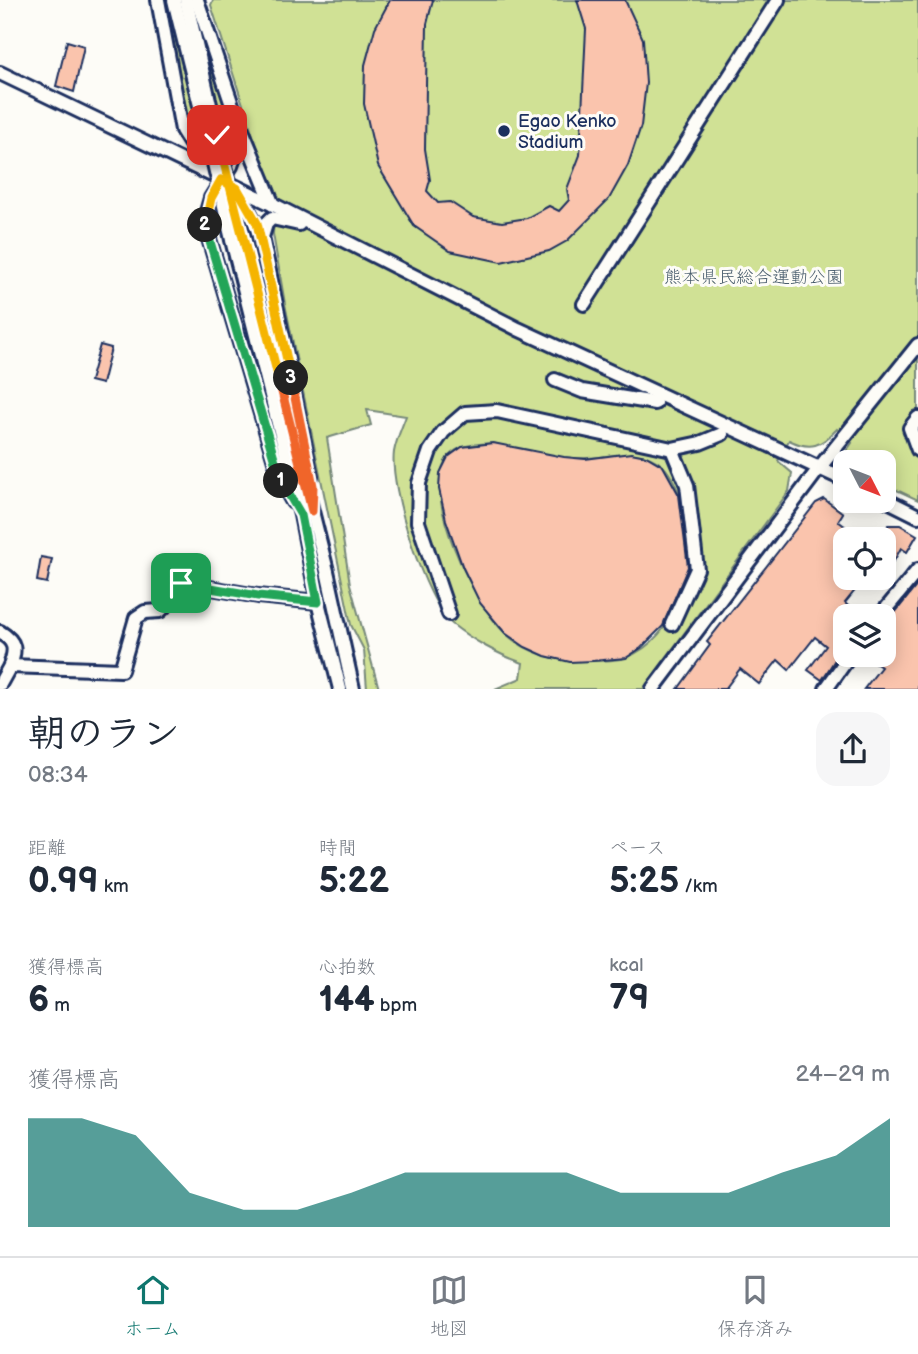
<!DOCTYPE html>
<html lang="ja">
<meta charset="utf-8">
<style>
body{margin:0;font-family:"Balsamiq Sans","Klee One",sans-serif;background:#f6f6f7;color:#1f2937;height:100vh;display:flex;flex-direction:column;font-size:26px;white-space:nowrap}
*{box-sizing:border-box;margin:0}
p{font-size:23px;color:#747a83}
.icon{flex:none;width:38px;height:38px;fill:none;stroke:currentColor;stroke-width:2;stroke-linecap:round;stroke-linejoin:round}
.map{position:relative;height:689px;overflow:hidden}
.side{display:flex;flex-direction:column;background:#fff;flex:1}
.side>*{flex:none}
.needle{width:46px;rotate:132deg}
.fabs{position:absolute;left:833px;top:450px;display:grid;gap:14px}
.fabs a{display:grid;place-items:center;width:63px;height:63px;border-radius:14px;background:#fff;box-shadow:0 4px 18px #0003;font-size:35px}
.pin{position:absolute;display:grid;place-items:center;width:60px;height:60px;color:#fff;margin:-30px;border-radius:14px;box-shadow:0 4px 10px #0006}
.km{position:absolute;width:35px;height:35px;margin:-18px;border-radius:50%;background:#222;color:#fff;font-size:19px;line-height:35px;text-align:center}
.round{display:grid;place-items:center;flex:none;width:74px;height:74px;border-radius:21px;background:#f6f6f7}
.headline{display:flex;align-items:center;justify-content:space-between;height:119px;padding:0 28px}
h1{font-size:38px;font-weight:700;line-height:52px}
.metrics{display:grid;grid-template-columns:repeat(3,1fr);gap:10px;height:119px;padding:7px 28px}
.metrics div{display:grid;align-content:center}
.metrics b{font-size:35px;font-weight:700}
.metrics small{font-size:19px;font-weight:400}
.metrics p{font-size:19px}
.chart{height:196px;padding:14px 28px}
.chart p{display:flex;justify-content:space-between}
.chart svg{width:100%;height:126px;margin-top:7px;fill:#0f766e;opacity:.7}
.menu{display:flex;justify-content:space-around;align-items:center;height:98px;border-top:2px solid #e0e1e3;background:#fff;font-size:19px;color:#747a83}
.menu a{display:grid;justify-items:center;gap:4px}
.menu .current{color:#0f766e}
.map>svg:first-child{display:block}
</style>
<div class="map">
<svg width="918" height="689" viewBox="0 0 918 689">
<rect width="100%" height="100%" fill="#fdfcf7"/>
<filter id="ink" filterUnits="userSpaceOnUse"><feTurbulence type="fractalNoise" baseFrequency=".0143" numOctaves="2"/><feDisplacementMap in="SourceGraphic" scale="14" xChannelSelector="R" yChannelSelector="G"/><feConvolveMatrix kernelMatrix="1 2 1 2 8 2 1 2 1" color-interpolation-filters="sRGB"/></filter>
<g filter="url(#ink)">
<g fill="#d0e195" stroke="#76887a" stroke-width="2" fill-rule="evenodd">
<path d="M163 0H169L207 158C175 119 172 49 163 0Z"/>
<path d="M194 0 234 136 230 160 194 13Z"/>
<path d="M213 0H918V500L884 484V462H848L847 450 852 443 837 429C821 446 811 451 789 440L778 461 792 473 789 491 643 689H495L521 678 523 663C499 655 472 640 452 624 425 601 389 487 394 452 396 440 402 427 406 416L367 410 371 425 327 438 350 584 379 689H367L364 650 351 625 285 304 273 234 275 204 211 5ZM493 443C521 451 552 458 581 458 609 459 639 444 663 466 674 477 681 498 685 513 697 562 679 639 625 658 614 661 600 661 588 661 559 662 527 654 505 633 476 607 417 491 449 456 460 444 478 444 493 443Z"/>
</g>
<g fill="#fac4ad" stroke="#1b2f5e" stroke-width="2">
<path d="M390 0H433L427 24 425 149 430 180 427 191 438 203 450 202 473 217 502 222 527 218 549 206 559 211 569 200 567 189 580 155 586 29 577 0H625L643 39 646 83 641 126 628 165 609 199 567 241 549 251 501 262 450 251 414 226 378 166 364 104 365 65 375 28Z"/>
<path d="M67 41 84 46 74 92 56 86Z"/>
<path d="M100 345 111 348 102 384 90 381Z"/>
<path d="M493 443 564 457 585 459 631 453 646 456 663 466 679 495 688 567 663 626 641 648 626 658 592 661 570 662 545 656 525 647 505 633 480 603 463 568 446 520 439 489 440 473 448 457 462 447Z"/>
<path d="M824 499 843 513 838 521 850 530 835 549 845 557V578H865L845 603 858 616H845V644L822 680 808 670 826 646 815 637 789 670 778 660 759 684 740 669 725 689H678L710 645 707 642 816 503Z"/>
<path d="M888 525H900L917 535 907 552 901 548 894 561 884 556V533Z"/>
<path d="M41 557 52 559 47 583 37 581Z"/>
<path d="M918 584V689H864L881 667 874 662 884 654 890 641 884 636 891 626 887 623Z"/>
</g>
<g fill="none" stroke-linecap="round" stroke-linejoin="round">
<g stroke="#1b2f5e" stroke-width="18">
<g id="minor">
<path d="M158 0 182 130 208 172"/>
<path d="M174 0 208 138"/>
<path d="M186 0 217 135"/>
<path d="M197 0 233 108 273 205"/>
<path d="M0 73 274 205 518 329 845 480"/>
<path d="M233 108 237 149 231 166 211 198 204 222 281 481 293 502"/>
<path d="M237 188 262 237"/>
<path d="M299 224 272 218 266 224 262 237 311 476"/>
<path d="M243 236 327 571 353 689"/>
<path d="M232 240 301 515 318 602 340 689"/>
<path d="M584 304 778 0"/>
<path d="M555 380 582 391 655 403"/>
<path d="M918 418 910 428 918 450"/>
<path d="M672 449 687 485 697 569 672 624"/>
<path d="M884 499 918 516"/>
<path d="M449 614 418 522 419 483 430 451 443 432 465 413 497 411 672 449 700 443 722 434"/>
<path d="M880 616 918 570"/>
<path d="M0 632C16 642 16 649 10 666"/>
<path d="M0 684 10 666 121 670 136 618 145 612 160 611 168 603 174 586 181 583 258 596 318 602"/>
<path d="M653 689 820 467 918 345"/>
<path d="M826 689 851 654"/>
</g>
</g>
<use href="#minor" stroke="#fdfcf7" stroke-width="12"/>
<g stroke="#1b2f5e" stroke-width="18" stroke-linecap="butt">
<g id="minor-bridge">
<path d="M217 135 243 236"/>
<path d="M208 138 232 240"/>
</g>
</g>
<use href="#minor-bridge" stroke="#fdfcf7" stroke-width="12"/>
</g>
</g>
<g fill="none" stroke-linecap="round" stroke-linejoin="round" filter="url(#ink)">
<g stroke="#fff" stroke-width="14">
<path id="split-1" d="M181 583 258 596 318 602 301 515 281 481"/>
</g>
<g stroke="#fff" stroke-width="14">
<path id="split-2" d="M205 225 281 481"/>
</g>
<g stroke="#fff" stroke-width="14">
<path id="split-3" d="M205 225 211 198 221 180 237 188 257 223 291 378"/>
</g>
<g stroke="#fff" stroke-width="14">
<path id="split-4" d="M280 384 312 511 313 486 291 378"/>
</g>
<g stroke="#fff" stroke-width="14">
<path id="split-5" d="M217 135 280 384"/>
</g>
<use href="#split-1" stroke="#22a559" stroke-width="9"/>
<use href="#split-2" stroke="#22a559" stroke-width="9"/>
<use href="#split-3" stroke="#f5b400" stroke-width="9"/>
<use href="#split-4" stroke="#f0652b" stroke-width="9"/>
<use href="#split-5" stroke="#f5b400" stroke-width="9"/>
</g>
<circle fill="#1b2f5e" stroke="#fdfcf7" stroke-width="2.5" cx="504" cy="131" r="7"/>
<g text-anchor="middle" stroke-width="6" stroke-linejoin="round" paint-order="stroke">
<g font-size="18" fill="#1b2f5e" stroke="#fdfcf7" text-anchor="start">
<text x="518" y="127">Egao Kenko<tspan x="518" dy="21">Stadium</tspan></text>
</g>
<g font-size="18" fill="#485c6c" stroke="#fdfcf7">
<text x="754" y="283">熊本県民総合運動公園</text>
</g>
</g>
</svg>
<div class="fabs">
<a><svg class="needle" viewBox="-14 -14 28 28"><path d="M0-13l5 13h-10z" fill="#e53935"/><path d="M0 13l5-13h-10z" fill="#747a83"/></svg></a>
<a><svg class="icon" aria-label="locate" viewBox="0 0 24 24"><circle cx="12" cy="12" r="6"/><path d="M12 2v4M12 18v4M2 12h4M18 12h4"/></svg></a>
<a><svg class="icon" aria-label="layers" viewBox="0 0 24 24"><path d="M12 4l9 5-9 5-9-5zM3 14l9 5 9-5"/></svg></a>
</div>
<div class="pin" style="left:181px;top:583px;background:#1e9e55"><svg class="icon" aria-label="arrive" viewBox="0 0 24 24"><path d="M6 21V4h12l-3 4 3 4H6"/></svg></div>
<div class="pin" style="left:217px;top:135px;background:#d93025"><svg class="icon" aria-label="check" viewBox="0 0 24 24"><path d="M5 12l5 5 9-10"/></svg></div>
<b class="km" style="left:281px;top:481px">1</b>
<b class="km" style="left:205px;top:225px">2</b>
<b class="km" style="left:291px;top:378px">3</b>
</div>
<section class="side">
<div class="headline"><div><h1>朝のラン</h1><p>08:34</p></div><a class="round"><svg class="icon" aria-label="share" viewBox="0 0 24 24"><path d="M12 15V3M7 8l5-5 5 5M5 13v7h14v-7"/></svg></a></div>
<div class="metrics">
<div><p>距離</p><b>0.99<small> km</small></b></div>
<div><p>時間</p><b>5:22</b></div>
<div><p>ペース</p><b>5:25<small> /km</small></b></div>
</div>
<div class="metrics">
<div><p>獲得標高</p><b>6<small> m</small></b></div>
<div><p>心拍数</p><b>144<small> bpm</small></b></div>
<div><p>kcal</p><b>79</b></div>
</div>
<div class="chart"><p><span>獲得標高</span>24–29 m</p>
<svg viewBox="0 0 160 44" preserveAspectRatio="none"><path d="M0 44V6L10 6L20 12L30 32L40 38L50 38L60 32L70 25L80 25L90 25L100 25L110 32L120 32L130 32L140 25L150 19L160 6V44z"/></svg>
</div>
</section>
<nav class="menu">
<a class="current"><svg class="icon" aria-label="home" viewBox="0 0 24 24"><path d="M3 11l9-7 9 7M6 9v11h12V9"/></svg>ホーム</a>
<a><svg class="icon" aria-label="map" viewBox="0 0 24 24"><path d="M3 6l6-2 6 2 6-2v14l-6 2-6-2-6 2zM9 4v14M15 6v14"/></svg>地図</a>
<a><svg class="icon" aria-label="saved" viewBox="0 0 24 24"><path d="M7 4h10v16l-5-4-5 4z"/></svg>保存済み</a>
</nav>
